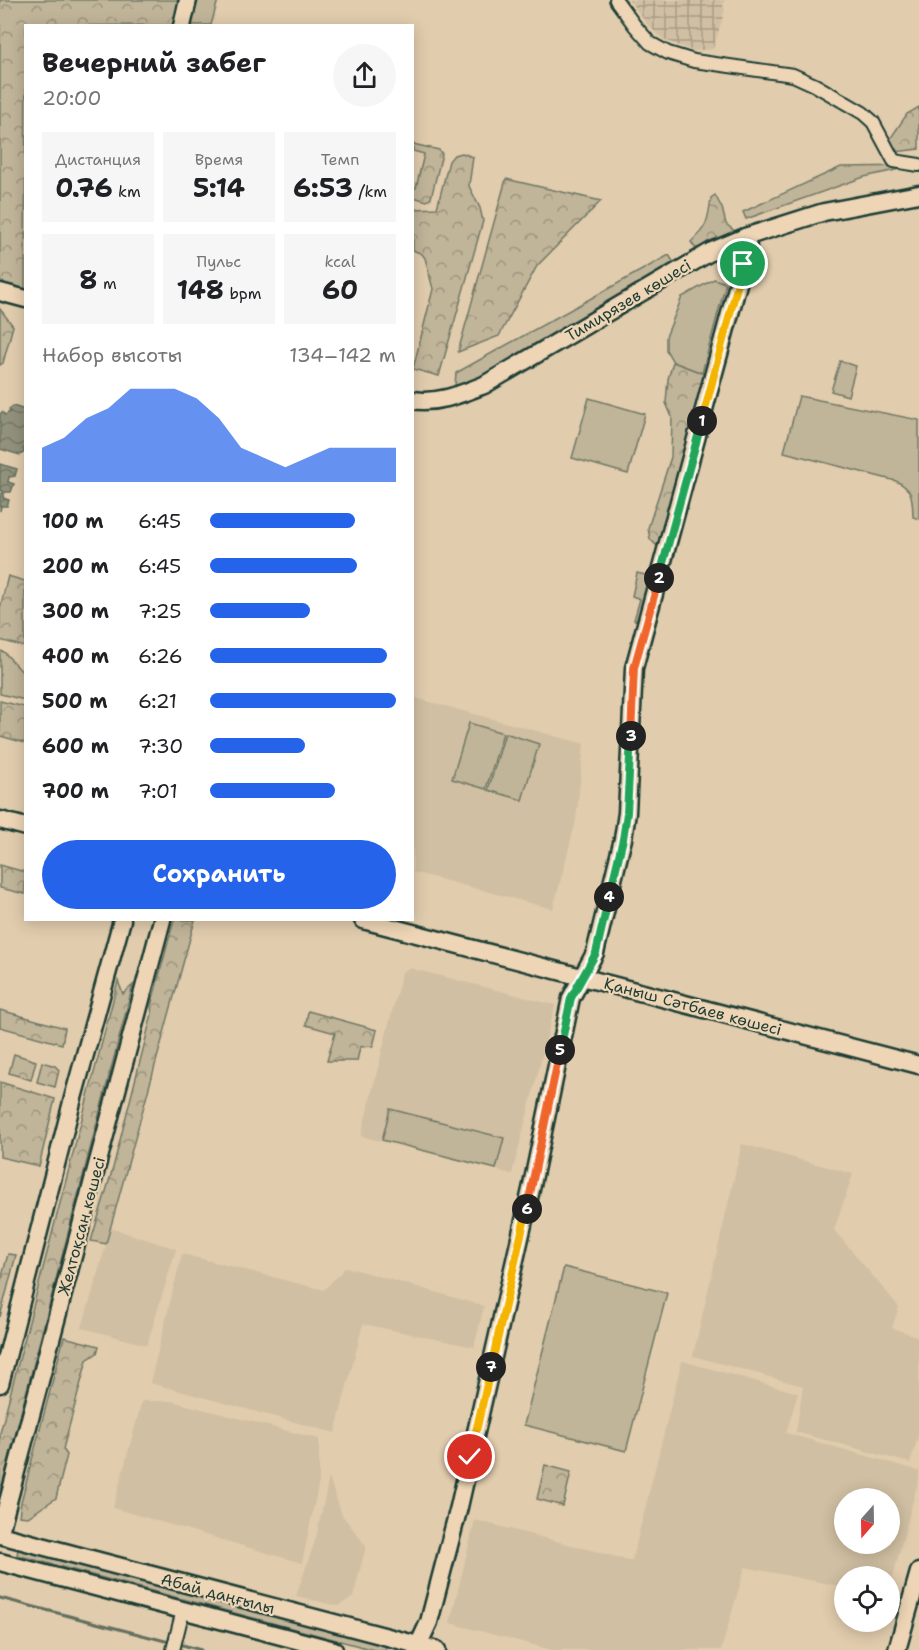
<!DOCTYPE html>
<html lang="ru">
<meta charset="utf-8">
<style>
body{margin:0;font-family:"Shantell Sans",sans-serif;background:#f6f6f6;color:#202124;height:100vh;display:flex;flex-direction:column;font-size:22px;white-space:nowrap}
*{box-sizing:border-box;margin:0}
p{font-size:20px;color:#757577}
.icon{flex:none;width:33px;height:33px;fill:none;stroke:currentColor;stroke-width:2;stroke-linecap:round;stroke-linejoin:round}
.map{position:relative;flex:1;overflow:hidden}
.drawer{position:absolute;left:24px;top:24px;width:390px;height:897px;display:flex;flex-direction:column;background:#fff;border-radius:0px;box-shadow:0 3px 15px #0003}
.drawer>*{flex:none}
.needle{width:39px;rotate:200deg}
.buttons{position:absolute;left:834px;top:1488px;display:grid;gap:12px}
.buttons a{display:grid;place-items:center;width:66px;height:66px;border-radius:50%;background:#fff;box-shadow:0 3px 15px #0003;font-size:30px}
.pin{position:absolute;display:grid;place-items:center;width:51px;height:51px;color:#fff;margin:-26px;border:3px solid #fff;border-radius:50%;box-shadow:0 2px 6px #0007}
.km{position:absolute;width:30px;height:30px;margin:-15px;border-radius:50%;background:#222;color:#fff;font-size:16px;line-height:30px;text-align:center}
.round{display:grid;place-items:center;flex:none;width:63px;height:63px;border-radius:32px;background:#f6f6f6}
.headline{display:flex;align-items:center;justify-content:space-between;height:102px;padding:0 18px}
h1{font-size:27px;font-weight:700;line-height:45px}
.figures{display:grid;grid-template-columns:repeat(3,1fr);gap:9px;height:102px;padding:6px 18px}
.figures div{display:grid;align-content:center;border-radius:0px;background:#f6f6f6;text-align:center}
.figures b{font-size:26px;font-weight:700}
.figures small{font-size:16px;font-weight:400}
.figures p{font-size:16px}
.chart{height:168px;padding:12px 18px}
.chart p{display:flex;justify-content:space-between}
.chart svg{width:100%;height:108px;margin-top:6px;fill:#2563eb;opacity:.7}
.cta{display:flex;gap:12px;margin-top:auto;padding:12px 18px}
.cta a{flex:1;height:69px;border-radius:36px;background:#2563eb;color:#fff;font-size:24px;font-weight:700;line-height:69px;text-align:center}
ul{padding:0 18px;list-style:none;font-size:20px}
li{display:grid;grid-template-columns:96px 72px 1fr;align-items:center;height:45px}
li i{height:15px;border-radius:8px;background:#2563eb}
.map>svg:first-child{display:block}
</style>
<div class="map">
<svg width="919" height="1650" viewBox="0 0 919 1650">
<defs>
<pattern id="industrial-grid" width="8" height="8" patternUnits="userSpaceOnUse" patternTransform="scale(1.5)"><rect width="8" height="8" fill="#d0bfa2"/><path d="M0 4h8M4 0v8" fill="none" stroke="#a89c85"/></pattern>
<pattern id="forest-crowns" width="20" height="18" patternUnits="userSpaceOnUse" patternTransform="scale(1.5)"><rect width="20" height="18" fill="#c0b499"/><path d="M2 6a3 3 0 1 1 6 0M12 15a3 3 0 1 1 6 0" fill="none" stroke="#9b947e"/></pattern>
<pattern id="water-waves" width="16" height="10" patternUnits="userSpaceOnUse" patternTransform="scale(1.5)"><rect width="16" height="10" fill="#91917b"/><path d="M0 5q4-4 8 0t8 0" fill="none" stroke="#767866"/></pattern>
</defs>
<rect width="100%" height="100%" fill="#e1ccad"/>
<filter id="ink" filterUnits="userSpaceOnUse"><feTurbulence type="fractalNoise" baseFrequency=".0167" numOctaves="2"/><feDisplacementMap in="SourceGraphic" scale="12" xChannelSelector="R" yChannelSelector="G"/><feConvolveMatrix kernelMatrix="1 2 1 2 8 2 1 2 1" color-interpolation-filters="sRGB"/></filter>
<g filter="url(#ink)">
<g fill="#d0bfa2" fill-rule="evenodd">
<path d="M412 697 584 744 576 820 553 909 413 872Z"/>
<path d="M409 968 555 1005 512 1174 361 1136 402 972Z"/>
<path d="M742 1144 853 1174 834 1230 899 1307 892 1328 919 1337V1433L910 1463 796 1432 803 1386 693 1356Z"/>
<path d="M111 1228 176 1249 147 1345 82 1328Z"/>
<path d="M182 1254 324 1290 346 1267 484 1306 474 1347 363 1324 335 1433 150 1383Z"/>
<path d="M682 1361 798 1393 786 1433 919 1471V1478L890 1587V1576H844V1587L745 1567 721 1650H552L450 1623 475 1520 632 1561ZM844 1498H890V1544H844Z"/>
<path d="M142 1401H171L319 1439V1481L302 1563 113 1508Z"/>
<path d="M329 1478 342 1515 366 1546 353 1597 338 1606 296 1596 316 1538Z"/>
</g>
<path fill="url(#industrial-grid)" d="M629 0H725L723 5 725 10 713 49 693 51 664 40 648 25Z"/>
<g fill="#c0b499" stroke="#707866" stroke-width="1.5">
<path d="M198 0H218L211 25H191Z"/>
<path d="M914 166 864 177 746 219 743 212 841 167Z"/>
<path d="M669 255 674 263 608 306 476 382 455 385 456 373Z"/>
<path d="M714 279 726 283 702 373 673 362 666 350V337L682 297Z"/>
<path d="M840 361 856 366 848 396 831 391Z"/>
<path d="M799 396 919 420V519L913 517C912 498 914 490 896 481L784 452Z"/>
<path d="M589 398 645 414 628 474 572 458Z"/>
<path d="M637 573 650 576 639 621 634 620 640 599 632 596Z"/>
<path d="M0 651 4 652 25 675V700L0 694Z"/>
<path d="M469 723 503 733 486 789 452 779Z"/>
<path d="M505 733 539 744 522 800 488 790Z"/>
<path d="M390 1109 504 1138 496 1169 382 1140Z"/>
<path d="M564 1267 667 1293 626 1451 524 1425Z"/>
<path d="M18 1549 386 1646 385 1650H374L17 1555Z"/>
</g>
<g fill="url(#forest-crowns)" stroke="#707866" stroke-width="1.5">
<path d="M0 0H179L173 25 26 26 25 293 0 287Z"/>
<path d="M919 107V149L895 152 890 139 907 114Z"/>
<path d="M413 144 439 150 442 154 431 198 427 201 413 197V188H416L424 154 413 151Z"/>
<path d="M462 153 473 157 469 186 480 208 483 221 439 376 413 369 433 289 425 258 422 254 413 250V214L414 209 437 208 449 161 454 155Z"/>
<path d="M506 179 601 201 537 266 499 336 458 352Z"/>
<path d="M715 195 722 208 726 224 736 232 696 249 691 242C708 226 708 220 711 198Z"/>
<path d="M0 309 13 326 3 363 0 365Z"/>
<path d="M673 362 702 373 707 380 664 539 658 547 650 539 648 528 671 457 672 417 666 403 668 379Z"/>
<path d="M8 576 25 581V647L0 640V608Z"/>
<path d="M0 701 25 707V743L0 736Z"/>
<path d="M0 865 25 872V894L0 888Z"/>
<path d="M174 920H195L106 1244 91 1241 113 1168 152 1014 151 1006Z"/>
<path d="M118 981 123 994 133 985 0 1493V1433Z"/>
<path d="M0 1010 65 1028 62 1044 0 1027Z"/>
<path d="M308 1011 377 1030 373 1046 360 1047 357 1061H327L335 1033 306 1025Z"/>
<path d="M14 1054 36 1061 31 1080 9 1073Z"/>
<path d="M42 1062 55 1066 59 1070 55 1087 37 1082Z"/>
<path d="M0 1082 55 1099 39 1166 0 1157Z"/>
<path d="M8 1254 16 1255 0 1317V1284Z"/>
<path d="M64 1337 99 1346 97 1353 87 1360 63 1449 67 1455 56 1498 28 1517 19 1516 21 1502Z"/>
<path d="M545 1465 571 1472 563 1506 537 1499Z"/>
</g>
<g fill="url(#water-waves)" stroke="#636f5f" stroke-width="1.5">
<path d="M13 406 25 410V447L23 449 25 452 20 455 0 449V414L2 412 5 415 10 412 9 409Z"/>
<path d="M0 464 17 469 15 476 9 477 8 482 14 484 11 492H5L3 498 9 500 7 506H1L0 511V498L3 491 0 490Z"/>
</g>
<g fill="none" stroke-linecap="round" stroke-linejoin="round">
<g stroke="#636f5f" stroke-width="3">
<path d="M0 1598 173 1643"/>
<path d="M179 1644 201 1650"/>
</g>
<g stroke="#1f3d34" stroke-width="16">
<g id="street">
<path d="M616 0 635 26 650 43 668 53 694 61 793 75 815 85 863 113 873 122 894 161 919 165"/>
<path d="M173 1650 183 1610"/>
</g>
</g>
<g stroke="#1f3d34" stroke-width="21">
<g id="secondary">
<path d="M182 26 188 0"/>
<path d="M0 292 26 299"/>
<path d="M412 400C438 404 461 394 484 385L712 251 745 237 824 212 919 194"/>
<path d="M0 820 26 827"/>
<path d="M363 920 919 1065"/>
<path d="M0 1384 73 1098 122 920"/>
<path d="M0 1532 162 920"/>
<path d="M0 1535 437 1650"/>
<path d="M0 1562 334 1650"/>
<path d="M416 1650 429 1622 459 1507 532 1185 571 998 595 953 623 839 627 813 634 668 748 247 745 237"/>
<path d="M897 1650 919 1572"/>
</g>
</g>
<use href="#street" stroke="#edd5b5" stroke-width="12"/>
<use href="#secondary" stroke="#edd5b5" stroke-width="16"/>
</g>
</g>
<g fill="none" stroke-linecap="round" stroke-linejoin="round" filter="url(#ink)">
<g stroke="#fff" stroke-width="12">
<path id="split-1" d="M702 421 743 264"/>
</g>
<g stroke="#fff" stroke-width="12">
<path id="split-2" d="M659 578 702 421"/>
</g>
<g stroke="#fff" stroke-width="12">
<path id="split-3" d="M631 736 634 668 659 578"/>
</g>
<g stroke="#fff" stroke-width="12">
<path id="split-4" d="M609 897 623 839 627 813 631 736"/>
</g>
<g stroke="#fff" stroke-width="12">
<path id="split-5" d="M560 1050 571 998 596 953 609 897"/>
</g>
<g stroke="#fff" stroke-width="12">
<path id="split-6" d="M527 1209 560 1050"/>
</g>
<g stroke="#fff" stroke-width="12">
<path id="split-7" d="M491 1367 527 1209"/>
</g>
<g stroke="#fff" stroke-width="12">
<path id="split-8" d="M470 1457 491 1367"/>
</g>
<use href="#split-1" stroke="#f5b400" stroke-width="8"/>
<use href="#split-2" stroke="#22a559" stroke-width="8"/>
<use href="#split-3" stroke="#f0652b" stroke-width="8"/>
<use href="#split-4" stroke="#22a559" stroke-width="8"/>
<use href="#split-5" stroke="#22a559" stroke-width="8"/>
<use href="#split-6" stroke="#f0652b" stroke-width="8"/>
<use href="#split-7" stroke="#f5b400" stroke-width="8"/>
<use href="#split-8" stroke="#f5b400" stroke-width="8"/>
</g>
<g text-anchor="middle" stroke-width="4.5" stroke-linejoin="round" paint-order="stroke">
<g font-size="16" fill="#1f3d34" stroke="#edd5b5">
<text transform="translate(628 300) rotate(-31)" y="6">Тимирязев көшесі</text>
<text transform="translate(693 1006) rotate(15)" y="6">Қаныш Сәтбаев көшесі</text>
<text transform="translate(81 1226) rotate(-75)" y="6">Желтоқсан көшесі</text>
<text transform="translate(218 1593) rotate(15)" y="6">Абай даңғылы</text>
</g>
</g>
</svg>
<div class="buttons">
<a><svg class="needle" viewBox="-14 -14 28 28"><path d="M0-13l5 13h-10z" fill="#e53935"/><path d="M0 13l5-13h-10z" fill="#757577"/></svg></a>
<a><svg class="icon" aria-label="locate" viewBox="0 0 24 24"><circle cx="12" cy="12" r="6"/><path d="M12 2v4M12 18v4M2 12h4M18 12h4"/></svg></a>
</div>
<div class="pin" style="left:743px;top:264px;background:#1e9e55"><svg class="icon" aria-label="arrive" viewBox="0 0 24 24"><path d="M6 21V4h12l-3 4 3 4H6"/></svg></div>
<div class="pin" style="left:470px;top:1457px;background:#d93025"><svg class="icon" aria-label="check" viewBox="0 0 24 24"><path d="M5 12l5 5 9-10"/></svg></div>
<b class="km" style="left:702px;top:421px">1</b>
<b class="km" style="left:659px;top:578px">2</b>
<b class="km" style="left:631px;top:736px">3</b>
<b class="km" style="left:609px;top:897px">4</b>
<b class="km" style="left:560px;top:1050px">5</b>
<b class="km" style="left:527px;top:1209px">6</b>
<b class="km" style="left:491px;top:1367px">7</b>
<section class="drawer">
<div class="headline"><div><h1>Вечерний забег</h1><p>20:00</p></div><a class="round"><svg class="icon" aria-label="share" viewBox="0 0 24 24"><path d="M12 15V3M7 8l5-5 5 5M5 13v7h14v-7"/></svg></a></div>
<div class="figures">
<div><p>Дистанция</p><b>0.76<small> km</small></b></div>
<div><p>Время</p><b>5:14</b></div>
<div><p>Темп</p><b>6:53<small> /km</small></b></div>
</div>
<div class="figures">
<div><b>8<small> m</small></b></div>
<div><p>Пульс</p><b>148<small> bpm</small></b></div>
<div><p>kcal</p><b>60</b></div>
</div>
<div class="chart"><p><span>Набор высоты</span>134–142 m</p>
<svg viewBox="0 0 160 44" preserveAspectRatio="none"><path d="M0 44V30L10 26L20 18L30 14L40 6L50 6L60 6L70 10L80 18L90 30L100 34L110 38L120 34L130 30L140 30L150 30L160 30V44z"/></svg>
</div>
<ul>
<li><b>100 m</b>6:45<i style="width:78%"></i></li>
<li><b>200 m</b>6:45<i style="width:79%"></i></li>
<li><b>300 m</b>7:25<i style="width:54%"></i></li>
<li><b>400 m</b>6:26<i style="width:95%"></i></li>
<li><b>500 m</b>6:21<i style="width:100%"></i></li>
<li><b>600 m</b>7:30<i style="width:51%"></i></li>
<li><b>700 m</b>7:01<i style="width:67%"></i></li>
</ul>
<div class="cta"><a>Сохранить</a></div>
</section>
</div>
